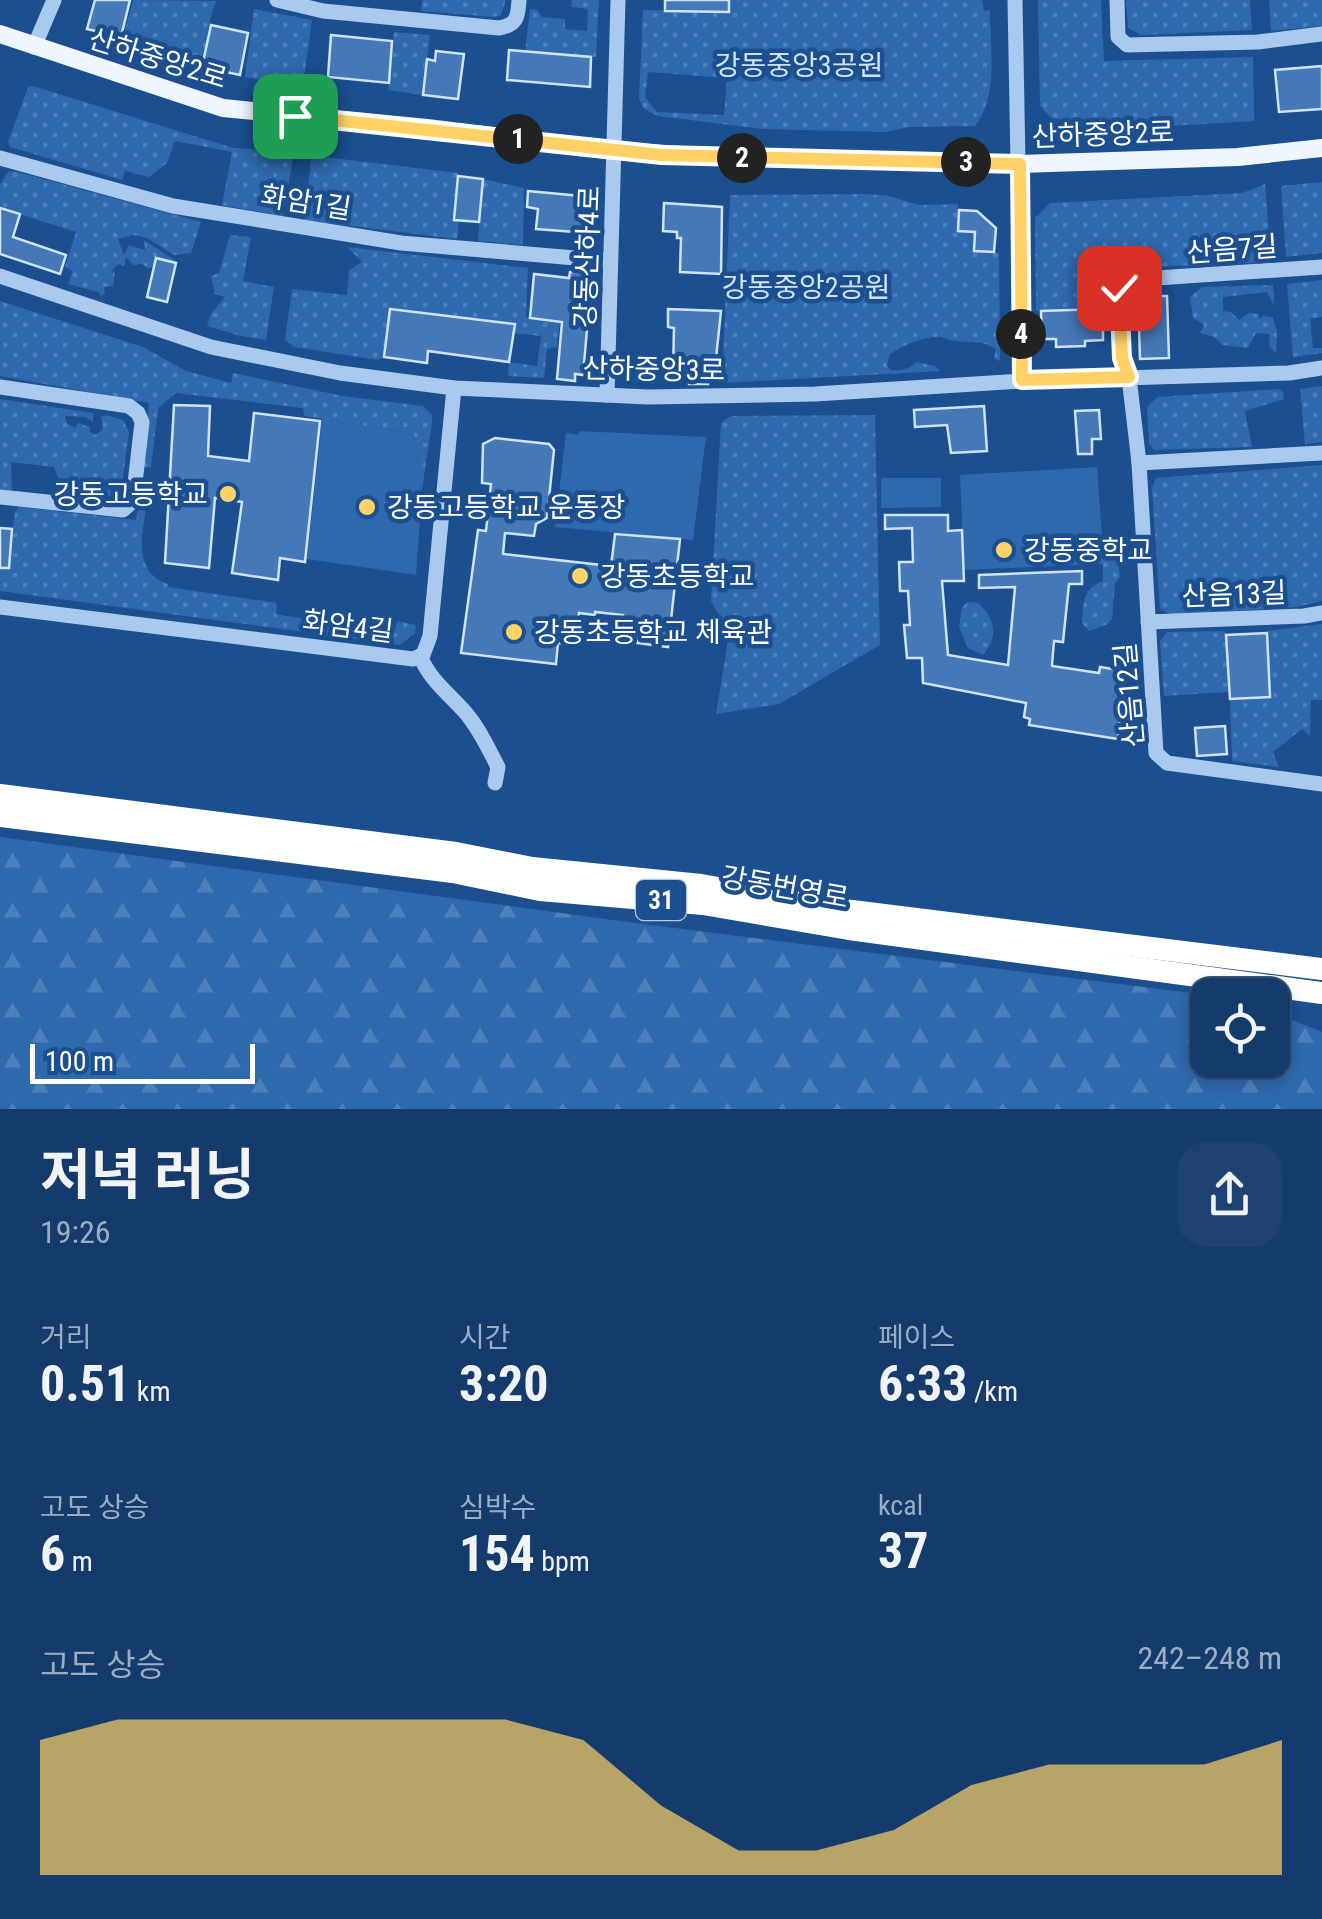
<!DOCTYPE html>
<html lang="ko">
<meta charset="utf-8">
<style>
body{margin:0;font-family:"Roboto Condensed","Noto Sans KR",sans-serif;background:#1d4271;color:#f1f3f6;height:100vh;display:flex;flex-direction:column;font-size:38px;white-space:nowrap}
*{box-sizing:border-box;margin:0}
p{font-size:32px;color:#9dadc1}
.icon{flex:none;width:55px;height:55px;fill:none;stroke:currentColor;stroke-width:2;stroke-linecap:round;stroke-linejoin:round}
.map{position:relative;height:1109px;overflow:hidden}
.drawer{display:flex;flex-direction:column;background:#143b6b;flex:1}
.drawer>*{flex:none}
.tools{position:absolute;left:1190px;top:978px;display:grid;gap:20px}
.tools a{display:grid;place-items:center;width:100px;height:100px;border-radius:20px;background:#143b6b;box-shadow:0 5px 15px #0003,0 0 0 2px #33557e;font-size:50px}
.scale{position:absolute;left:30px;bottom:25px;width:225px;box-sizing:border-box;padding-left:10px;border:5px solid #fff;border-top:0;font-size:28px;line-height:35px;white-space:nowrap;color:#fff;-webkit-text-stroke:8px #1b4f8f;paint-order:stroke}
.pin{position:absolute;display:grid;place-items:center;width:85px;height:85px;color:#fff;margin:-42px;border-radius:20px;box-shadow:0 5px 15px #0006}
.km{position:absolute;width:50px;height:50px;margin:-25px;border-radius:50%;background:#222;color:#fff;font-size:28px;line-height:50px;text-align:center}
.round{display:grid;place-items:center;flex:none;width:105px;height:105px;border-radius:30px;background:#1d4271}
.head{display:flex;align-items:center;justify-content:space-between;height:170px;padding:0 40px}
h1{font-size:55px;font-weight:700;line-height:75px}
.figures{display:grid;grid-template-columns:repeat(3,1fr);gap:15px;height:170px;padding:10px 40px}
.figures div{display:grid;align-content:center}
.figures b{font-size:50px;font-weight:700}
.figures small{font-size:28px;font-weight:400}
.figures p{font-size:28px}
.chart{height:280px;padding:20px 40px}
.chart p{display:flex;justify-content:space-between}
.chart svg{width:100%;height:180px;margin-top:10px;fill:#ffd166;opacity:.7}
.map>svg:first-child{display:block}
</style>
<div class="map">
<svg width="1322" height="1109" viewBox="0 0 1322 1109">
<defs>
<pattern id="grass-dots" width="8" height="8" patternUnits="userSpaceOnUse" patternTransform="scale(2.5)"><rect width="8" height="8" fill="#2e69ad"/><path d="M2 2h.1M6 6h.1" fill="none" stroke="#4d80b9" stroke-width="1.8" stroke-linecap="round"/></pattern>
<pattern id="forest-firs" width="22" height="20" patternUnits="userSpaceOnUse" patternTransform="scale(2.5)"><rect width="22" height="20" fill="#2e69ad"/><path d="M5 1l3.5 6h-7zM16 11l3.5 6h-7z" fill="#4d80b9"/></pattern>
</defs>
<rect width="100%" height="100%" fill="#1b4f8f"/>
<g fill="url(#grass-dots)" fill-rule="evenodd">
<path d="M133 0 217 1C206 20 209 49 199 70L175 63 123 38Z"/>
<path d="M422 0H506L501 15 494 17 421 11Z"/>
<path d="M572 0H599L596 57 525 52 530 9 537 10 542 17 565 19V29L587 31 588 9 571 7Z"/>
<path d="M729 0H982L984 11 990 10C990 46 999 96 975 126L910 127 885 132 762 129 658 116 644 109 639 99 643 10 728 12ZM648 72 727 78 724 115 657 112 645 97Z"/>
<path d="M1038 0H1101L1104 61 1253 57 1254 121 1153 127 1134 120 1052 119 1040 106Z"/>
<path d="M1126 0H1250L1252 30 1141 35 1128 28Z"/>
<path d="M1269 0H1322V26L1271 31Z"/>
<path d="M254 9 312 20 303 85 300 87 245 77Z"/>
<path d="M394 32 430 35 423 95 388 90Z"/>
<path d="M33 86 233 148 294 152 283 216 222 205 232 152 175 141 167 163 149 177 125 171 122 180 10 147 8 142 28 87Z"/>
<path d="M316 156 458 173 454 219 459 221 457 239 304 220 311 161Z"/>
<path d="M14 171 201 222 191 253 174 255 147 238 133 235 118 239 124 255 129 245 145 250 144 240 179 263 157 258 154 267 148 268 142 264 133 265 126 257 124 266 119 264 112 270 115 273 113 286 104 287 105 294 101 296 98 292 68 284 73 271 65 267 76 232 0 208V184L8 172Z"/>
<path d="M483 179 524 188 523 245 478 241Z"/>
<path d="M1322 182V253L1286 257 1281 186Z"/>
<path d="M1265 184 1271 262 1103 269V309L1036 311 1035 218 1050 203 1242 193Z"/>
<path d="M865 194 889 196 919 205 958 204 957 231 974 232 973 251 999 253 1000 361 994 359 996 349C981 340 972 343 955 341 949 341 944 337 938 337 922 337 904 345 890 354L887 365 891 370C901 371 908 370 916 362L935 366 941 371 722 383 730 195Z"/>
<path d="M230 235 251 237 243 281 274 287 266 340 241 336 207 326 211 314 225 297 215 294 211 276 219 273Z"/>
<path d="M347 247 528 268 526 317 560 321 557 347 547 349 544 378 508 376 509 362 537 366 541 336 513 333 514 324 391 309 384 357 378 360 294 347 285 340 292 289 347 295 349 270 362 262Z"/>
<path d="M1322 280V317L1310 319 1313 348H1322V353L1293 357 1287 284Z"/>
<path d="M1273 285 1274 305 1267 292 1223 297V311L1231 312 1239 320 1249 313 1258 314 1260 319 1263 316 1273 317 1277 333 1276 353 1269 346 1270 334 1256 333 1248 348 1222 345 1214 337 1200 333 1204 325 1193 318 1190 297 1202 287Z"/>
<path d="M0 301 143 347 186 371 231 383 233 373 343 396 423 406 432 415V422L422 490 414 434 304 416 303 408 176 393 158 408 151 468 143 467 149 403 0 376Z"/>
<path d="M1322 386V442L1305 444 1300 389Z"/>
<path d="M1278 389 1283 392 1284 399 1245 411 1252 447 1154 450 1149 443 1147 407 1157 397Z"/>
<path d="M0 399 93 413V422L85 417 65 416 67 424 75 428 78 423 90 427V432L96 435 103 429 101 417 107 415 123 420 129 432 120 499 116 503 58 497 61 486 54 467 11 462 12 491 0 489Z"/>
<path d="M875 415 880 645 779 704 716 714 729 634 711 601 721 423 731 416Z"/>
<path d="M1322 465V601L1296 607 1172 615 1160 609 1152 488 1156 478Z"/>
<path d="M141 488 150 489C145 520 127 571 168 584V587L277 603 276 614 287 616 395 631 397 621 416 625 415 633 400 645 0 591V547H10L15 512 19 507 136 520Z"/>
<path d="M1115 535 1120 577 1115 583 1112 619 1108 624 1089 631 1082 623C1083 604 1083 588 1103 581V537Z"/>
<path d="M968 602 978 603C995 618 999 636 983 655L968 648 959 627 962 607Z"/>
<path d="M1322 624V700H1311L1310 736 1302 729 1273 752 1279 767 1232 761 1230 699 1270 696 1267 631Z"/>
<path d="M1225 631 1229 692 1164 696 1160 641 1167 632Z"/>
</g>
<path fill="url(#forest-firs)" d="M0 837 635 923 1207 995 1208 1060H1272L1273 1012 1322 1032V1109H0Z"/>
<g fill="#2e69ad">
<path d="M322 419 414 434 422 490 416 575 307 559Z"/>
<path d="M579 431 706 437 693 540 555 527 566 433 578 435Z"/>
<path d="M1097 467 1104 564 964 570 960 475Z"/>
<path d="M881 478H941V507L881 508Z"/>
</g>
<g fill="#4478b7" stroke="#cfe3fa" stroke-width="2.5">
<path d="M95 0H130L121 37 87 29Z"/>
<path d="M665 0H729V12L665 11Z"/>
<path d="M211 25 248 33 240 75 202 67Z"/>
<path d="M331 35 392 41 389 83 328 77Z"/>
<path d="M509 50 591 57 590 87 507 80Z"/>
<path d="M436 51 464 54 458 99 423 95 427 59 435 61Z"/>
<path d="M1322 66V109L1279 112 1275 70Z"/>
<path d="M458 176 483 179 479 222 454 220Z"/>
<path d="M528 191 581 196 591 214 589 233 536 229 538 209 527 207Z"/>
<path d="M664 203 722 207 721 274 680 272 681 238H677V232L663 231Z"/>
<path d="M0 208 20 214 13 237 66 255 60 274 0 254Z"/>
<path d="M959 210 977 211 996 228 994 252 974 251 975 232 958 231Z"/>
<path d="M156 258 176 263 167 302 147 297Z"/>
<path d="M570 272H582L591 284 583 375 575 374V381L557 379 562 322 530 318 534 274 569 278Z"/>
<path d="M1138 296H1167L1169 358 1140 359Z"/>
<path d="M390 309 515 324 509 362 428 351 427 363 384 357Z"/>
<path d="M668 309 721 311 715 368H709L708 384H689V378L680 377V371L673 370 674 328 668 327Z"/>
<path d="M1103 309V340L1085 341V346L1056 347V339H1042L1041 311Z"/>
<path d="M174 405 210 406 208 456 249 461 254 413 320 421 305 562 280 558 278 580 232 573 242 502 215 498 209 568 165 563Z"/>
<path d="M984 406 987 451 951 453 947 425 915 427 914 410Z"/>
<path d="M1099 410 1101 439H1092V454H1078L1075 411Z"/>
<path d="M495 438 549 444 554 450 547 518 536 524 534 536 505 533 503 554 611 566 615 534 680 539 668 647 637 643 639 633 622 630 623 615 595 612V615L579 613 575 645 558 643 556 664 461 653 478 530 486 531 491 484 482 483 483 444Z"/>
<path d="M885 515H948V531L962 530 964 581H942L948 655 1008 665 1015 587 979 588V575L1082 571V584H1069L1063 642 1054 641 1052 666 1099 673 1100 667 1119 670V683L1125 684 1118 739 1029 725 1030 719 1024 717 1026 703 923 683 922 658H907L904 625H910L908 591H900L899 562H913L912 528 885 529Z"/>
<path d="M0 528 12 529 9 568H0Z"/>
<path d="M1267 633 1270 697 1230 699 1226 635Z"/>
<path d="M1225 726 1227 754 1197 756 1195 728Z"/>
</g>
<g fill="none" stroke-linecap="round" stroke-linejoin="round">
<g stroke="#a9c9ee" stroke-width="15">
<path d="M277 0 323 11 499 28C517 25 518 17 519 0"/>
<path d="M1015 0 1022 381"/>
<path d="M1117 0 1118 37 1127 45 1258 42 1322 34"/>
<path d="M34 47 54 0"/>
<path d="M0 158 173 206 401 243 610 261"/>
<path d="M1322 267 1127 280 1118 290 1122 358 1129 377 1139 463 1156 753 1167 763 1322 784"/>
<path d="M0 276 211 347 340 373 454 388 648 397 815 394 1022 381 1289 373 1322 368"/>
<path d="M0 387 129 406 138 413 142 422 133 501 123 510 0 497"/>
<path d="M607 395 618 0"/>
<path d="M1139 463 1322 453"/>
<path d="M0 607 413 659 423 655 430 636 454 388"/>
<path d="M1148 622 1304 616 1322 613"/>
<path d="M420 656C430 680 448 693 465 712 479 728 488 748 498 767L495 783"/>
</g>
<path stroke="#f0f6ff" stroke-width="18" d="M0 34 223 108 427 128 615 151 717 157 1019 164 1238 157 1322 148"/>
<g stroke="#fff" stroke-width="22">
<path d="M0 795 456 853 532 868 701 885 852 911 1322 969"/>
<path d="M0 816 453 872 540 890 703 904 849 929 1322 993"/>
</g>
</g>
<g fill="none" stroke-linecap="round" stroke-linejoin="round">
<g stroke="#fff" stroke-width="20">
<path id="route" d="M295 116 662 155 1020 164 1022 380 1129 377 1122 358 1119 288"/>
</g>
<use href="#route" stroke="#ffd166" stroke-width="12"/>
</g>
<g fill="#ffd166" stroke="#1b4f8f" stroke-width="4">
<circle cx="228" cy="494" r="10"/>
<circle cx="367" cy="507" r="10"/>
<circle cx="1004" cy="550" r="10"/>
<circle cx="580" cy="576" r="10"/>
<circle cx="514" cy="632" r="10"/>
</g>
<g text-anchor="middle" stroke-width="9" stroke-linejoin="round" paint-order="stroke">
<rect fill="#1b4f8f" stroke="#bbcadd" stroke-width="2.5" x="636" y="880" width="50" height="40" rx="8"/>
<g font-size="25" font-weight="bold" fill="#fff">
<text x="661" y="909">31</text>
</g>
<g font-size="28" fill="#fff" stroke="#1b4f8f">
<text transform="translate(158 58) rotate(17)" y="10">산하중앙2로</text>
<text transform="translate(1103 134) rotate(-2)" y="10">산하중앙2로</text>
<text transform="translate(306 202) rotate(9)" y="10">화암1길</text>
<text transform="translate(1232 249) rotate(-4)" y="10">산음7길</text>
<text transform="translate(587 257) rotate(-88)" y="10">강동산하4로</text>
<text transform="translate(654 369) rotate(1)" y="10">산하중앙3로</text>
<text transform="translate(1234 594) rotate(-2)" y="10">산음13길</text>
<text transform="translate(348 626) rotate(7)" y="10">화암4길</text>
<text transform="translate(1129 695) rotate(-95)" y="10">산음12길</text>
<text transform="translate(785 887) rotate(10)" y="10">강동번영로</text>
</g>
<g font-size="28" fill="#cfe3fa" stroke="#1b4f8f">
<text x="799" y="75">강동중앙3공원</text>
<text x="806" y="297">강동중앙2공원</text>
</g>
<g font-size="28" fill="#fff" stroke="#1b4f8f" text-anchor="start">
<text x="208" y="504" text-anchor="end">강동고등학교</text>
<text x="387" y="517">강동고등학교 운동장</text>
<text x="1024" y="560">강동중학교</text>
<text x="600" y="586">강동초등학교</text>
<text x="534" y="642">강동초등학교 체육관</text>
</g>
</g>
</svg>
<div class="tools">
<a><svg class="icon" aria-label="locate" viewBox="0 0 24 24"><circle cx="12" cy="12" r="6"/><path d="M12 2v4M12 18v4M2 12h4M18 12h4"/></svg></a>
</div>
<div class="scale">100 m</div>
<div class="pin" style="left:295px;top:116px;background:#1e9e55"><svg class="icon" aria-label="arrive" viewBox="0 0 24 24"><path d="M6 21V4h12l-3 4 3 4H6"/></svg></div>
<div class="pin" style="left:1119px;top:288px;background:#d93025"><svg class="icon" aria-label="check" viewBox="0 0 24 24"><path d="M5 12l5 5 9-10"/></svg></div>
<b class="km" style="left:518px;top:139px">1</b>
<b class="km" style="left:742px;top:158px">2</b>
<b class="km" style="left:966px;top:162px">3</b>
<b class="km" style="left:1021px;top:334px">4</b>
</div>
<section class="drawer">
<div class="head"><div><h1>저녁 러닝</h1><p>19:26</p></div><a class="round"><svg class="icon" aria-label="share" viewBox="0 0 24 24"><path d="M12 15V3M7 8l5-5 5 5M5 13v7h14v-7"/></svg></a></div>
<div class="figures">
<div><p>거리</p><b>0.51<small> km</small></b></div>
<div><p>시간</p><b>3:20</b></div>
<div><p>페이스</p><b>6:33<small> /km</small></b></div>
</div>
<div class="figures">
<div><p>고도 상승</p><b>6<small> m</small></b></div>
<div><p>심박수</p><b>154<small> bpm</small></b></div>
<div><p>kcal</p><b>37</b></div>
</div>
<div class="chart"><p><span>고도 상승</span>242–248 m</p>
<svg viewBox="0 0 160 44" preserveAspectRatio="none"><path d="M0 44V11L10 6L20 6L30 6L40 6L50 6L60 6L70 11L80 27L90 38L100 38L110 33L120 22L130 17L140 17L150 17L160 11V44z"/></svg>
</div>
</section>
